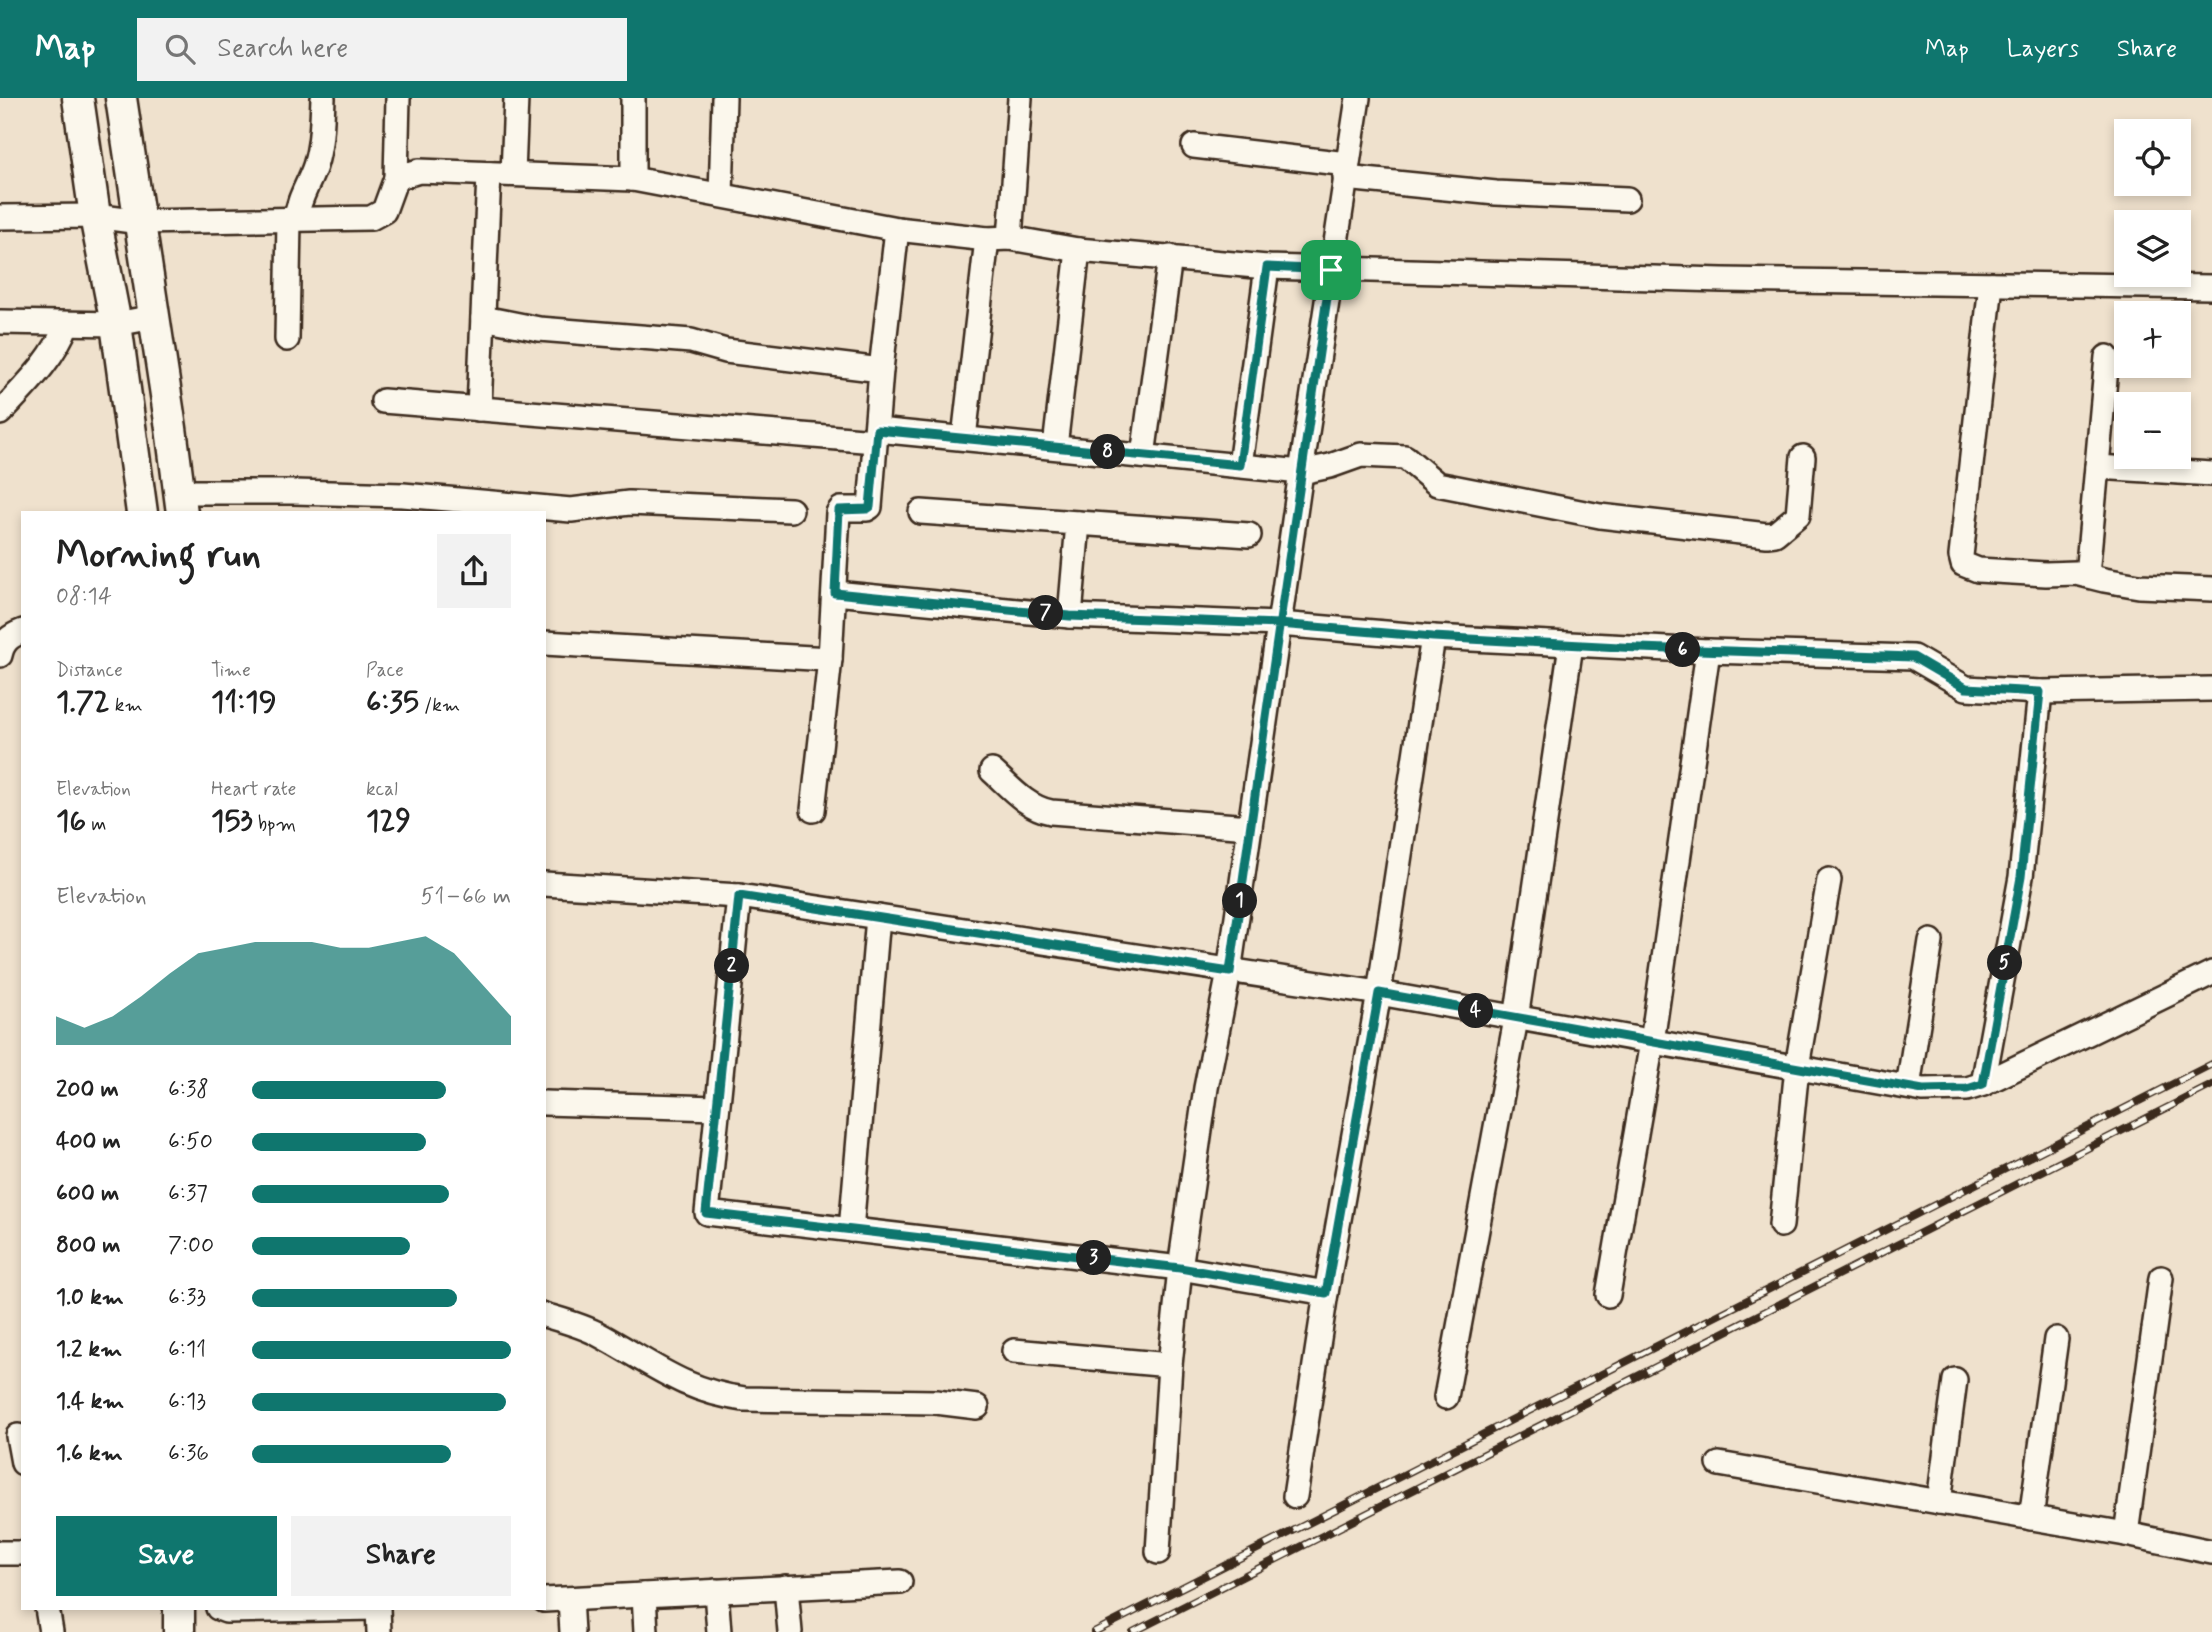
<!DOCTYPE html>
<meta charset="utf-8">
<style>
body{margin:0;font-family:Mynerve,sans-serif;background:#f2f2f2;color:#222;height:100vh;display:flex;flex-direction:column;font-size:26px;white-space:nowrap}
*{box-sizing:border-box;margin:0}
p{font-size:23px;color:#767676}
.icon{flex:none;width:38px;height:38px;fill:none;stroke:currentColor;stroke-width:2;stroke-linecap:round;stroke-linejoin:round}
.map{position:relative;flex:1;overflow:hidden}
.panel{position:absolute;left:21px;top:413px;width:525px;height:1099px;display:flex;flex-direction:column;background:#fff;border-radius:0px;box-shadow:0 4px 10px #0003}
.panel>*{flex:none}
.buttons{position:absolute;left:2114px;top:21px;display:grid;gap:14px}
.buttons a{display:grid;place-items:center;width:77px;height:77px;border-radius:0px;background:#fff;box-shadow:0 4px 10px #0003;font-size:35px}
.pin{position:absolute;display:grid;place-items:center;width:60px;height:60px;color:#fff;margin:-30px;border-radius:14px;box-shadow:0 4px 10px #0006}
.km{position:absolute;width:35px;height:35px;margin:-18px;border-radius:50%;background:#222;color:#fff;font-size:19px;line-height:35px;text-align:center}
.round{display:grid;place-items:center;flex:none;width:74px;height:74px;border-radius:0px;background:#f2f2f2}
.overview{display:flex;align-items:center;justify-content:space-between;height:119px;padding:0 35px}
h1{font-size:38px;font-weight:700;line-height:52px}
.stats{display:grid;grid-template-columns:repeat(3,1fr);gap:10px;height:119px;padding:7px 35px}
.stats div{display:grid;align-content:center}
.stats b{font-size:30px;font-weight:700}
.stats small{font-size:19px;font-weight:400}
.stats p{font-size:19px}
.chart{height:196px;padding:14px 35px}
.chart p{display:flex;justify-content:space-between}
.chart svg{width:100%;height:126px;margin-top:7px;fill:#0f766e;opacity:.7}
.action{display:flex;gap:14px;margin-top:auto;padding:14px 35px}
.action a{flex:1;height:80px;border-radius:0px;background:#0f766e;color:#fff;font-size:28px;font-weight:700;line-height:80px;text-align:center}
.action a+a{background:#f2f2f2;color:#222}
ul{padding:0 35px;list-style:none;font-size:23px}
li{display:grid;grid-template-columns:112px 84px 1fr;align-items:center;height:52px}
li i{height:18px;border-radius:9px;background:#0f766e}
header{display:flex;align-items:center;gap:42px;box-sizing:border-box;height:98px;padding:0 35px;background:#0f766e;color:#fff}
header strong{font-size:33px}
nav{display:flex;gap:38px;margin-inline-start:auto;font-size:24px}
.search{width:490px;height:63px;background:#f2f2f2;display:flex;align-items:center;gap:18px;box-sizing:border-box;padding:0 24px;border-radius:0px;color:#767676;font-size:26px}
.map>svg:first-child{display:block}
</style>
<header>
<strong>Map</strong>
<div class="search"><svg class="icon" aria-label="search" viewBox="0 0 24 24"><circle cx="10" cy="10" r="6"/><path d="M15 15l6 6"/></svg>Search here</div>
<nav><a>Map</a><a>Layers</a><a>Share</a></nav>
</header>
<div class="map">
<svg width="2212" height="1534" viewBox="0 0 2212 1534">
<rect width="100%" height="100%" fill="#efe1cd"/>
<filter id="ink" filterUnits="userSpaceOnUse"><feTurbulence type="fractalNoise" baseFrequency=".0143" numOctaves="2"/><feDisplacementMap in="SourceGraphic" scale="14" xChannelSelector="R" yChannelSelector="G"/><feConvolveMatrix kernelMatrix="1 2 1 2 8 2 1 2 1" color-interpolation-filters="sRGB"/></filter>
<g filter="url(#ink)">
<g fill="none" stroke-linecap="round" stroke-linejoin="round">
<g stroke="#3b2a1e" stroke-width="28">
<g id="minor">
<path d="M1194 48 1347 66"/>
<path d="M513 76 516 0"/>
<path d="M396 80 398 0"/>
<path d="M1345 80 1496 95 1627 101"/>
<path d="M633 81V0"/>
<path d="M721 97 724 0"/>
<path d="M0 119 95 118 140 124 371 120 384 113 396 80 419 73 633 81 897 131 987 141 1010 140 1078 152 1267 169 1722 182 2212 189"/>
<path d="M296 121C298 101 309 86 315 68 322 46 322 22 323 0"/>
<path d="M1010 140 1020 0"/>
<path d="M1991 186 1961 458 1963 466 1978 472 2046 476 2076 475 2104 482 2139 488 2212 491"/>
<path d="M483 220 539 231 691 243 726 253 881 272 870 409 867 411H841L838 415 830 561 544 545"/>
<path d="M0 224 116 226 154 219"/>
<path d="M287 241 289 121"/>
<path d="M881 272 897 131"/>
<path d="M383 303 875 343"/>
<path d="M479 311 489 76"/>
<path d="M0 315C26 287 53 262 67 226"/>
<path d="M877 332 1301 374 1330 368 1361 357 1405 359 1437 386 1600 418 1767 437 1775 436 1798 417 1803 359"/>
<path d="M964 340 987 141"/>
<path d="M1055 349 1078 152"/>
<path d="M1143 358 1170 159"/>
<path d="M1240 367 1267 169"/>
<path d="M2097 369 2212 376"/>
<path d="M179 394H294L403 397 571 412 629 405 791 412"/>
<path d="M921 414 1249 437"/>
<path d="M2087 477 2107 259"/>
<path d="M835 495 1070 518 1279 526 1433 539"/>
<path d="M1070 518 1078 425"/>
<path d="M0 557C3 543 10 538 23 533"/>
<path d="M992 673C1010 689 1026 709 1051 714L1250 729"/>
<path d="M813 712 830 561"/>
<path d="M544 786 739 798 878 819 1379 895 1923 992 1967 991 1983 986 2212 875"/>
<path d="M739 798 707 1115 1180 1170 1326 1195 1379 895 1433 539 1708 553 1913 559 1966 590 2040 594 2212 591"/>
<path d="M1983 986 2021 779 2040 594"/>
<path d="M1908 989 1931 843"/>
<path d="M544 1005 717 1010"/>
<path d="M1781 1127 1797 969 1829 782"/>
<path d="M851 1132 878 819"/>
<path d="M1608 1197 1652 944 1708 553"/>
<path d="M544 1217C562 1222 580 1227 596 1235 649 1263 682 1293 744 1301L936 1304 977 1309"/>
<path d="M1014 1253 1170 1267"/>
<path d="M1446 1299 1516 921 1571 547"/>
<path d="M18 1338 23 1365"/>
<path d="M1719 1366 2126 1436 2212 1454"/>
<path d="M1295 1398 1326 1195"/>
<path d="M1939 1404 1955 1282"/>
<path d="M2031 1420 2056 1241"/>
<path d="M2126 1436 2161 1180"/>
<path d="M1158 1454 1170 1267 1180 1170 1206 990 1229 874 1301 374 1358 0"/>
<path d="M0 1455H23"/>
<path d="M786 1489 790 1534"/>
<path d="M716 1493 719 1534"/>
<path d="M644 1497 646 1534"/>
<path d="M570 1501 572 1534"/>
<path d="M544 1502 900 1484"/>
<path d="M47 1510 51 1534"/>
<path d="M218 1510 226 1513 376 1510"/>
<path d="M378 1510 379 1534"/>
</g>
</g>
<g stroke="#3b2a1e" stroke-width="35">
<g id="major">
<path d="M78 0 95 118 116 226 142 415"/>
<path d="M121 0 171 330 182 415"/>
<path d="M179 1510V1534"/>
</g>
</g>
<use href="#minor" stroke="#fbf7ec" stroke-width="23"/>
<use href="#major" stroke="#fbf7ec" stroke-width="30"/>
<g stroke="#3b2a1e" stroke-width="8">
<g id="rail">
<path d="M1094 1534 2212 966"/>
<path d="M1133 1534 2212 987"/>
</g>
</g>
<use href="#rail" stroke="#fbf7ec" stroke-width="5" stroke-dasharray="16" stroke-linecap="butt"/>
</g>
</g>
<g fill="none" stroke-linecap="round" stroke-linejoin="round" filter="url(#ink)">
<g stroke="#fff" stroke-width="14">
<path id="route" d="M1331 172C1296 405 1263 640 1230 874L739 798 706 1115 1180 1170 1326 1195 1379 895 1923 992 1967 991 1983 986 2021 779 2040 594 1966 590 1913 559 1639 550 1433 539 1279 526 1070 518 835 495 839 412 867 411 870 409 877 332 1240 367 1267 169 1331 172"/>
</g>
<use href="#route" stroke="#0f766e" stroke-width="9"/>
</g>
</svg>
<div class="buttons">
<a><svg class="icon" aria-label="locate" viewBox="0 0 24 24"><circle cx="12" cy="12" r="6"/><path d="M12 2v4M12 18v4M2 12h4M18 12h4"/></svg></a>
<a><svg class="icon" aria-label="layers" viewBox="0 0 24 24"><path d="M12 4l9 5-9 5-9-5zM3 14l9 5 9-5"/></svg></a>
<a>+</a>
<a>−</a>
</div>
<div class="pin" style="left:1331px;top:172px;background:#1e9e55"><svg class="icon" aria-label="arrive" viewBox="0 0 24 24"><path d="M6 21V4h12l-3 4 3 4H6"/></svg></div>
<b class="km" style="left:1240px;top:803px">1</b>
<b class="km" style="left:732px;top:868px">2</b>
<b class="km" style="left:1094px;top:1160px">3</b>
<b class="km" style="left:1476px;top:913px">4</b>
<b class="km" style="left:2005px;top:865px">5</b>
<b class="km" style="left:1683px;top:552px">6</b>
<b class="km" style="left:1046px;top:515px">7</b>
<b class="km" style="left:1108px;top:354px">8</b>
<section class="panel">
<div class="overview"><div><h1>Morning run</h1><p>08:14</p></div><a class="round"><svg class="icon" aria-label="share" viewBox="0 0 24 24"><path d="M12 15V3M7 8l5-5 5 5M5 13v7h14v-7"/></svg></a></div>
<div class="stats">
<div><p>Distance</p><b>1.72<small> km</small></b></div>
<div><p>Time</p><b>11:19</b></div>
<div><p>Pace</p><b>6:35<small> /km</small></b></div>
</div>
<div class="stats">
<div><p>Elevation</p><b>16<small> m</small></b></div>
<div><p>Heart rate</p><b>153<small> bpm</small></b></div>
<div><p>kcal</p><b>129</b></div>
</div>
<div class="chart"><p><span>Elevation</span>51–66 m</p>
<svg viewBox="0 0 160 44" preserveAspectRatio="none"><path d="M0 44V34L10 38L20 34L30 27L40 19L50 12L60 10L70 8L80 8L90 8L100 10L110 10L120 8L130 6L140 12L150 23L160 34V44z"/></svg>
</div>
<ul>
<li><b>200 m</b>6:38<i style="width:75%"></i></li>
<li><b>400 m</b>6:50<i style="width:67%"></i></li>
<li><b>600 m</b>6:37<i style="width:76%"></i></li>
<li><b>800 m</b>7:00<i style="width:61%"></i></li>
<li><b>1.0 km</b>6:33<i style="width:79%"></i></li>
<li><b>1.2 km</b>6:11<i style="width:100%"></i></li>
<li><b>1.4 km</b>6:13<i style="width:98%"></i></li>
<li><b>1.6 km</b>6:36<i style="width:77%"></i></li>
</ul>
<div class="action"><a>Save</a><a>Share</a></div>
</section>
</div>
